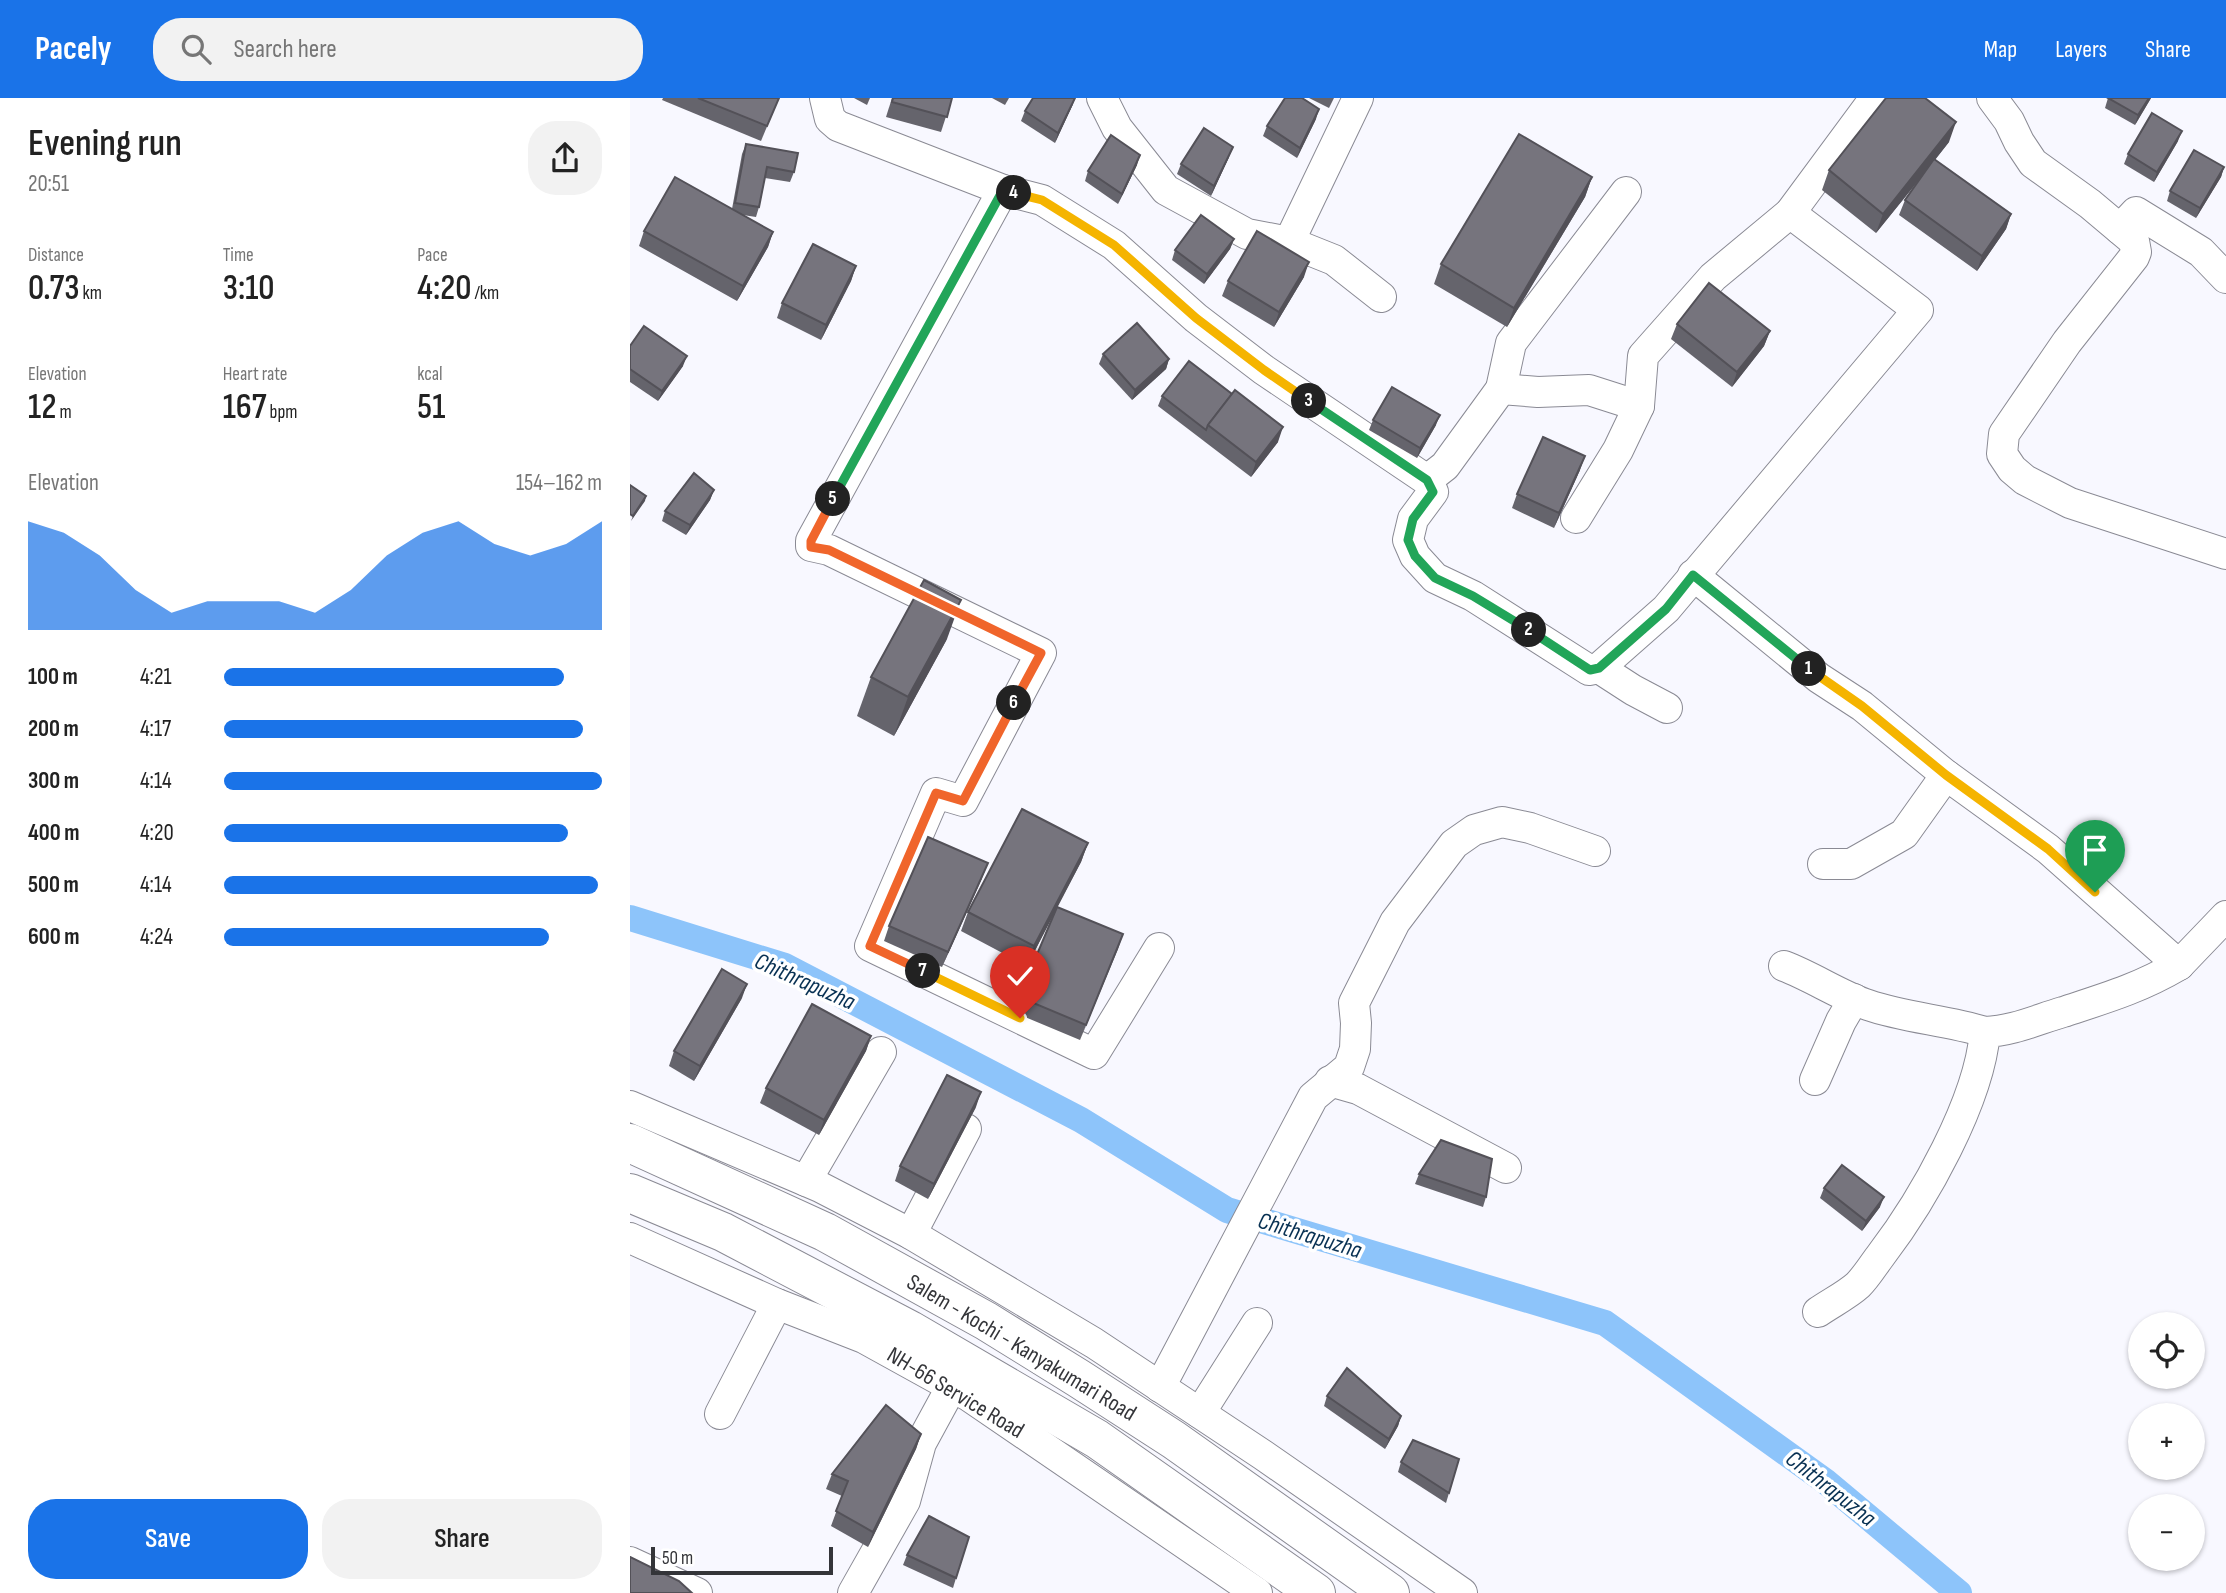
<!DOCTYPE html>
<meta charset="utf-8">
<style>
body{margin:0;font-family:"Sofia Sans Condensed",sans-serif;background:#f2f2f2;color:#222;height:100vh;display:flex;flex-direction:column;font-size:26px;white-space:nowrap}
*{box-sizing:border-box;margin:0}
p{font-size:23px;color:#767676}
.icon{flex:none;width:38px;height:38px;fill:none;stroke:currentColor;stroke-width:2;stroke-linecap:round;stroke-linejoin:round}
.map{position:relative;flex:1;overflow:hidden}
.details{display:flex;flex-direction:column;background:#fff;width:630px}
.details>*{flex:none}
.fabs{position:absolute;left:1498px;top:1214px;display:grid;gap:14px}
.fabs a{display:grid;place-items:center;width:77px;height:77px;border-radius:50%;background:#fff;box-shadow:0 2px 5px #0004;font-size:35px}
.scale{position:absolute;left:21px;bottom:18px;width:182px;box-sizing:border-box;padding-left:7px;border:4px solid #343539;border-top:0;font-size:19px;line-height:24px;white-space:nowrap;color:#343539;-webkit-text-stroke:5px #fff;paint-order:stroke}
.pin{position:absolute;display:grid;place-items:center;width:60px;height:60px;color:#fff;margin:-72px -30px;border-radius:50% 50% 50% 0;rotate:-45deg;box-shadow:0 0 7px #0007}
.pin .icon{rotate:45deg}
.km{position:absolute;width:35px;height:35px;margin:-18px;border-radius:50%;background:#222;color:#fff;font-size:19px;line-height:35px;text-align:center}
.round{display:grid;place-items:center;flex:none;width:74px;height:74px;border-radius:28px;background:#f2f2f2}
.overview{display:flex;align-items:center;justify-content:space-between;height:119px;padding:0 28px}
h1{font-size:38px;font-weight:600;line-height:52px}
.stats{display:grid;grid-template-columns:repeat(3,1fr);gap:10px;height:119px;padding:7px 28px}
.stats div{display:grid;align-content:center}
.stats b{font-size:35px;font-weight:600}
.stats small{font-size:19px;font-weight:400}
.stats p{font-size:19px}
.chart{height:196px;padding:14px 28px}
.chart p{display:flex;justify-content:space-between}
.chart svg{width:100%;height:126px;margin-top:7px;fill:#1a73e8;opacity:.7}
.primary-button{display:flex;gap:14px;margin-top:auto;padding:14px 28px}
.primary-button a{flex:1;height:80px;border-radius:28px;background:#1a73e8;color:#fff;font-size:28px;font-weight:600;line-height:80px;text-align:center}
.primary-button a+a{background:#f2f2f2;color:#222}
ul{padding:0 28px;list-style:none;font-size:23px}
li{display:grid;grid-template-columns:112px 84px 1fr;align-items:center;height:52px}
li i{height:18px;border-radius:9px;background:#1a73e8}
header{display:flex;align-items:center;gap:42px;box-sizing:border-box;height:98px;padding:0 35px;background:#1a73e8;color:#fff}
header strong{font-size:33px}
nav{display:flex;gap:38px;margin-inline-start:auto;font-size:24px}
.search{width:490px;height:63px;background:#f2f2f2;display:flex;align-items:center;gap:18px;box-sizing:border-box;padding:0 24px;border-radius:28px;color:#767676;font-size:26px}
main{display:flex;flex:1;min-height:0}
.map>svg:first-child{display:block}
</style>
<header>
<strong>Pacely</strong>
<div class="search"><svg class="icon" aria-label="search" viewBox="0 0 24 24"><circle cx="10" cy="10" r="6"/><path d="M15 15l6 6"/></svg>Search here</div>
<nav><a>Map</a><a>Layers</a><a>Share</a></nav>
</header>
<main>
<section class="details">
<div class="overview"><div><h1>Evening run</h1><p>20:51</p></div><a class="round"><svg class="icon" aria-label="share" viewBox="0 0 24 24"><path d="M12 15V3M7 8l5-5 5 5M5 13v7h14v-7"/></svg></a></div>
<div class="stats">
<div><p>Distance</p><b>0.73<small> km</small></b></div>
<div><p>Time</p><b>3:10</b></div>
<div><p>Pace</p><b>4:20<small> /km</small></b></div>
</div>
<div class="stats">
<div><p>Elevation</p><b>12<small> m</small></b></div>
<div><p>Heart rate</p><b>167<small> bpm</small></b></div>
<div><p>kcal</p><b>51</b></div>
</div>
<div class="chart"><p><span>Elevation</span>154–162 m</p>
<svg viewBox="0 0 160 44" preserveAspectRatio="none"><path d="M0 44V6L10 10L20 18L30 30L40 38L50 34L60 34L70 34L80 38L90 30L100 18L110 10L120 6L130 14L140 18L150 14L160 6V44z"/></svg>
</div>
<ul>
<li><b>100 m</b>4:21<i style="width:90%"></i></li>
<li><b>200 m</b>4:17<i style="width:95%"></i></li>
<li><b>300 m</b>4:14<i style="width:100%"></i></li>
<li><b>400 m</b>4:20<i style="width:91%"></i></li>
<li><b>500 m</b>4:14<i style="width:99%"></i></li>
<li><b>600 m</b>4:24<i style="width:86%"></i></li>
</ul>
<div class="primary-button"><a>Save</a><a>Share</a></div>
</section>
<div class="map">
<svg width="1596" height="1495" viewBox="0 0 1596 1495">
<rect width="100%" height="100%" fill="#f8f8ff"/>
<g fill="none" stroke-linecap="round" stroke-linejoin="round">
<path stroke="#8dc4fa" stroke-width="26" d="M0 820 155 868 451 1022 597 1112 975 1225 1195 1383 1329 1495"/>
<g stroke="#8a8a94" stroke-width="32">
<g id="minor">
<path d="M195 0 200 21 208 28 373 92 181 443V448L199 452 411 555 333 703 306 695 240 848 464 956 529 850"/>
<path d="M472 0 487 30 536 92 617 136 659 144 704 162 751 199"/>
<path d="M1362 0 1379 23 1389 44 1403 65 1460 106 1504 143 1506 154 1504 159 1437 244 1374 336 1372 356 1382 371 1395 382 1440 405 1596 456"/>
<path d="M373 92 412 102 484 147 566 220 634 272 797 382 803 394 783 421 778 442 785 458 805 480 843 498 959 572 969 570 1036 511 1288 212 1160 115"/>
<path d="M1490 131 1506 114 1571 154 1596 180"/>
<path d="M659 144 728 0"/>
<path d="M871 291 881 245 996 94"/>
<path d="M797 382 815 368 871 291 908 294 959 292 1009 308"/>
<path d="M946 420 988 352 1009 308 1013 258 1083 179 1160 115 1245 0"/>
<path d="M1063 477 1189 580 1232 608 1316 677 1418 751 1549 867 1596 818"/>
<path d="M969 570 1003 592 1037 610"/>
<path d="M1193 766H1221L1274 736 1316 677"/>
<path d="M1154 868C1183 879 1209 897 1238 907 1276 920 1316 922 1355 934"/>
<path d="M1185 982 1211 923 1224 901"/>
<path d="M700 983 728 991 876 1070"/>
<path d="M0 1008 190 1089 281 1136 464 1245 633 1357 832 1495"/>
<path d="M176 1083 251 954"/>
<path d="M281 1136 336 1031"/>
<path d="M0 1140 147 1206 234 1240 339 1298 627 1495"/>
<path d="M1188 1214C1201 1205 1217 1197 1228 1187 1237 1178 1244 1166 1251 1157 1293 1102 1349 1004 1355 934 1383 933 1406 922 1433 914 1476 900 1510 890 1549 867"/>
<path d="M530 1289 683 999 719 969 725 951 726 925 724 905 765 824 824 746 844 732 872 724 900 730 965 753"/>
<path d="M570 1315 627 1225"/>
<path d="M90 1316 147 1206"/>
<path d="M0 1464 67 1495"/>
<path d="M223 1495 275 1403 291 1345 322 1288"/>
</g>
</g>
<g stroke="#8a8a94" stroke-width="40">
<g id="highway">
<path d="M0 1045 195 1134 356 1223 448 1280 544 1342 760 1495"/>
<path d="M0 1095 93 1134 280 1232 467 1341 686 1495"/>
</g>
</g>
<use href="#minor" stroke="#fff" stroke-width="30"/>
<use href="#highway" stroke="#fff" stroke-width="38"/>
</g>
<g fill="#65646c">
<path d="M33 0H149L131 43 32 2Z"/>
<path d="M224 0H240L237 7Z"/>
<path d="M262 0H322L311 34 256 19Z"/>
<path d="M362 0H379L375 7Z"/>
<path d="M679 0H704L699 10Z"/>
<path d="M1478 0H1521L1505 27 1475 10Z"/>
<path d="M443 6 425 45 391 23 395 13Z"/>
<path d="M686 21 667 60 633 38 637 28Z"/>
<path d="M1548 43 1524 84 1494 66 1498 56Z"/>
<path d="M1319 44 1305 62 1381 116 1376 131 1347 173 1269 117 1275 102 1294 76 1246 135 1192 92 1199 72Z"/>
<path d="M116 46 164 74 160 84 135 80 129 109 126 119 113 117 143 134 138 149 107 203 9 148 14 133 102 111 112 56Z"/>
<path d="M599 59 581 98 547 76 551 66Z"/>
<path d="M507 67 488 106 455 83 458 73Z"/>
<path d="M1594 69 1591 79 1566 120 1537 103 1540 93Z"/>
<path d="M962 79 955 99 877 229 804 186 811 166Z"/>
<path d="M604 141 600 151 574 186 542 162 545 152Z"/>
<path d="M226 168 221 183 191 242 147 220 152 205Z"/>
<path d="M674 179 644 229 592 198 598 183Z"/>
<path d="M1047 226 1140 233 1134 248 1102 289 1041 241Z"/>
<path d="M0 248 53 268 28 303 0 284Z"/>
<path d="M473 256 539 261 536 271 502 302 469 266Z"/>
<path d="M532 298 648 344 621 379 528 308Z"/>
<path d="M743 322 806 327 787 360 739 332Z"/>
<path d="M950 372 924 430 882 410 887 396Z"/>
<path d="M84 392 80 402 56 437 32 423 35 413Z"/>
<path d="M317 541 264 638 227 618 241 579Z"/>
<path d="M458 745 451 764 427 809 493 836 450 942 383 914 423 817 397 868 331 833 338 814Z"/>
<path d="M352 780 312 869 254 843 259 828Z"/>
<path d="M112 900 64 983 39 968 44 953Z"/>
<path d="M241 938 236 953 189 1037 130 1005 136 990Z"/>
<path d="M346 1009 298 1101 265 1083 270 1068Z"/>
<path d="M789 1076 856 1099 853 1109 785 1086Z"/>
<path d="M1194 1090 1250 1109 1232 1133 1190 1100Z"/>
<path d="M697 1298 771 1318 768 1328 755 1351 694 1308Z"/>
<path d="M291 1336 286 1351 238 1449 201 1428 212 1398 196 1391 202 1376Z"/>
<path d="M771 1364 819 1395 816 1405 768 1374Z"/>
<path d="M277 1457 326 1480 323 1490 273 1467Z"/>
</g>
<g fill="#535158">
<path d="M445 0 443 6 425 45 428 35Z"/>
<path d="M1519 0H1521L1505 27 1508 17Z"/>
<path d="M689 11 686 21 667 60 670 50Z"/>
<path d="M1326 24 1319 44 1246 135 1253 116Z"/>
<path d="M1552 33 1548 43 1524 84 1527 74Z"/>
<path d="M603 49 599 59 581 98 584 88Z"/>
<path d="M510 57 507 67 488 106 492 96Z"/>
<path d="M1594 69 1591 79 1566 120 1570 110Z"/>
<path d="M962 79 955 99 877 229 884 210Z"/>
<path d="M1381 116 1376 131 1347 173 1352 158Z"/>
<path d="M143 134 138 149 107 203 113 188Z"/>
<path d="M604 141 600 151 574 186 577 176Z"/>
<path d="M679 164 674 179 644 229 649 214Z"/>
<path d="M226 168 221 183 191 242 196 227Z"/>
<path d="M1140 233 1134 248 1102 289 1107 274Z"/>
<path d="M57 258 53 268 28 303 32 293Z"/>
<path d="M539 261 536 271 502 302 505 292Z"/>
<path d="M810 317 806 327 787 360 790 350Z"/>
<path d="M653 329 648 344 621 379 626 364Z"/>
<path d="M955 358 950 372 924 430 929 415Z"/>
<path d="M84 392 80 402 56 437 60 427Z"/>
<path d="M16 398 15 403 1 423 3 418Z"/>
<path d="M331 502 317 541 264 638 278 599Z"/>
<path d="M458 745 451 764 397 868 404 848Z"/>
<path d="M358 765 352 780 312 869 318 854Z"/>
<path d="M493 836 488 851 450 942 456 927Z"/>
<path d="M117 886 112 900 64 983 70 968Z"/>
<path d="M241 938 236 953 189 1037 194 1022Z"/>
<path d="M351 994 346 1009 298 1101 304 1086Z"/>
<path d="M1254 1099 1250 1109 1232 1133 1236 1123Z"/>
<path d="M771 1318 768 1328 755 1351 759 1341Z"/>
<path d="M291 1336 286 1351 238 1449 243 1434Z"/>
</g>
<g fill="#76747d" stroke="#535158" stroke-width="2">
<path d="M68 0H149L137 28Z"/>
<path d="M263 0H322L317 19 262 4Z"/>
<path d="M403 0H445L428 35 395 13Z"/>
<path d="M655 0H672L689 11 670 50 637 28Z"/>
<path d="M1256 0H1295L1326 24 1253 116 1199 72Z"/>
<path d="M1478 0H1519L1508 17Z"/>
<path d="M1522 15 1552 33 1527 74 1498 56Z"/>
<path d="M574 30 603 49 584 88 551 66Z"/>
<path d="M889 36 962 79 884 210 811 166Z"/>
<path d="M481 37 510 57 492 96 458 73Z"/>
<path d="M116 46 168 55 164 74 137 69 129 109 105 105Z"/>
<path d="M1564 52 1594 69 1570 110 1540 93Z"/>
<path d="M1304 61 1381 116 1352 158 1275 102Z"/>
<path d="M45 79 143 134 113 188 14 133Z"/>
<path d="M571 117 604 141 577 176 545 152Z"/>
<path d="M627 133 679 164 649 214 598 183Z"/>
<path d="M183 146 226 168 196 227 152 205Z"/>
<path d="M1079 185 1140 233 1107 274 1047 226Z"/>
<path d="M507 225 539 261 505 292 473 256Z"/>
<path d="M14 228 57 258 32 293 0 271V248Z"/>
<path d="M559 263 602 296 578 327 576 332 532 298Z"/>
<path d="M762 289 810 317 790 350 743 322Z"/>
<path d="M605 292 653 329 626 364 578 327Z"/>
<path d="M913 339 955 358 929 415 887 396Z"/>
<path d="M64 375 84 392 60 427 35 413Z"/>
<path d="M0 387 16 398 3 418 0 416Z"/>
<path d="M294 482 331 502 278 599 241 579Z"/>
<path d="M392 711 458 745 404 848 338 814Z"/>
<path d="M298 739 358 765 318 854 259 828Z"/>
<path d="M427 809 493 836 456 927 389 899Z"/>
<path d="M92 871 117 886 70 968 44 953Z"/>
<path d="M182 906 241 938 194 1022 136 990Z"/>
<path d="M317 977 351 994 304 1086 270 1068Z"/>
<path d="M811 1042 862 1061 856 1099 789 1076Z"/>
<path d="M1212 1067 1254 1099 1236 1123 1194 1090Z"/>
<path d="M717 1270 771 1318 759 1341 697 1298Z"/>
<path d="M256 1307 291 1336 243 1434 206 1413 218 1383 202 1376Z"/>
<path d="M783 1342 829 1361 819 1395 771 1364Z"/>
<path d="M299 1418 339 1439 326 1480 277 1457Z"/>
<path d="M0 1459 49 1483 62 1495H0Z"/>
</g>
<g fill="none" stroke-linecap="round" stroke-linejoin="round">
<g stroke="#fff" stroke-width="14">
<path id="split-1" d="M1179 571 1232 608 1316 677 1418 751 1465 794"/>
</g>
<g stroke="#fff" stroke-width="14">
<path id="split-2" d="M899 532 960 572 969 570 1036 511 1063 477 1179 571"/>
</g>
<g stroke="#fff" stroke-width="14">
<path id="split-3" d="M679 303 797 382 803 394 783 421 778 442 785 458 805 480 843 498 899 532"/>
</g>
<g stroke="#fff" stroke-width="14">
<path id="split-4" d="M384 95 412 102 484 147 566 220 634 272 679 303"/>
</g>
<g stroke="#fff" stroke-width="14">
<path id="split-5" d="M203 401 373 92 384 95"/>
</g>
<g stroke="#fff" stroke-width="14">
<path id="split-6" d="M203 401 181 443V449L199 452 411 555 384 605"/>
</g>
<g stroke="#fff" stroke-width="14">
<path id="split-7" d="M293 873 240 848 306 695 333 703 384 605"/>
</g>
<g stroke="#fff" stroke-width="14">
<path id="split-8" d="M293 873 390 920"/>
</g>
<use href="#split-1" stroke="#f5b400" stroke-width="9"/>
<use href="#split-2" stroke="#22a559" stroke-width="9"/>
<use href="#split-3" stroke="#22a559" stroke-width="9"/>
<use href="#split-4" stroke="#f5b400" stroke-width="9"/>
<use href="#split-5" stroke="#22a559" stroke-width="9"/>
<use href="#split-6" stroke="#f0652b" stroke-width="9"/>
<use href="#split-7" stroke="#f0652b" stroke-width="9"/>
<use href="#split-8" stroke="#f5b400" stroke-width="9"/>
</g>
<g text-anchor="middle" stroke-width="7" stroke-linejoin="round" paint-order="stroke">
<g font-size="23" fill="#343539" stroke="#fff">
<text transform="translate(392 1249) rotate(31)" y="8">Salem - Kochi - Kanyakumari Road</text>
<text transform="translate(326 1294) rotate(31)" y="8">NH-66 Service Road</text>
</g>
<g font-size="24" font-style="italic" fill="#083153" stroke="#fff">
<text transform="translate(175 883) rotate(24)" y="8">Chithrapuzha</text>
<text transform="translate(680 1137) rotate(17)" y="8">Chithrapuzha</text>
<text transform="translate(1201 1390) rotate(38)" y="8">Chithrapuzha</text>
</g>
</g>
</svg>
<div class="fabs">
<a><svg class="icon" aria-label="locate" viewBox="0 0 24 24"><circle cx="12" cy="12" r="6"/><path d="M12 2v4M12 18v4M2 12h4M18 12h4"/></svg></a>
<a>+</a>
<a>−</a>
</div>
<div class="scale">50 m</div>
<div class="pin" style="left:1465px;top:794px;background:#1e9e55"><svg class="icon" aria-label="arrive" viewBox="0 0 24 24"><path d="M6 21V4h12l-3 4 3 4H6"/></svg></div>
<div class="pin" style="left:390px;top:920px;background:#d93025"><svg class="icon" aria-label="check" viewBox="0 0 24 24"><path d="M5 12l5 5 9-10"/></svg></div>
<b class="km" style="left:1179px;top:571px">1</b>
<b class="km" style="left:899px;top:532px">2</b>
<b class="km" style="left:679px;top:303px">3</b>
<b class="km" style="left:384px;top:95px">4</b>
<b class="km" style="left:203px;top:401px">5</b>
<b class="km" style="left:384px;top:605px">6</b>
<b class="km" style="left:293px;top:873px">7</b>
</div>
</main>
